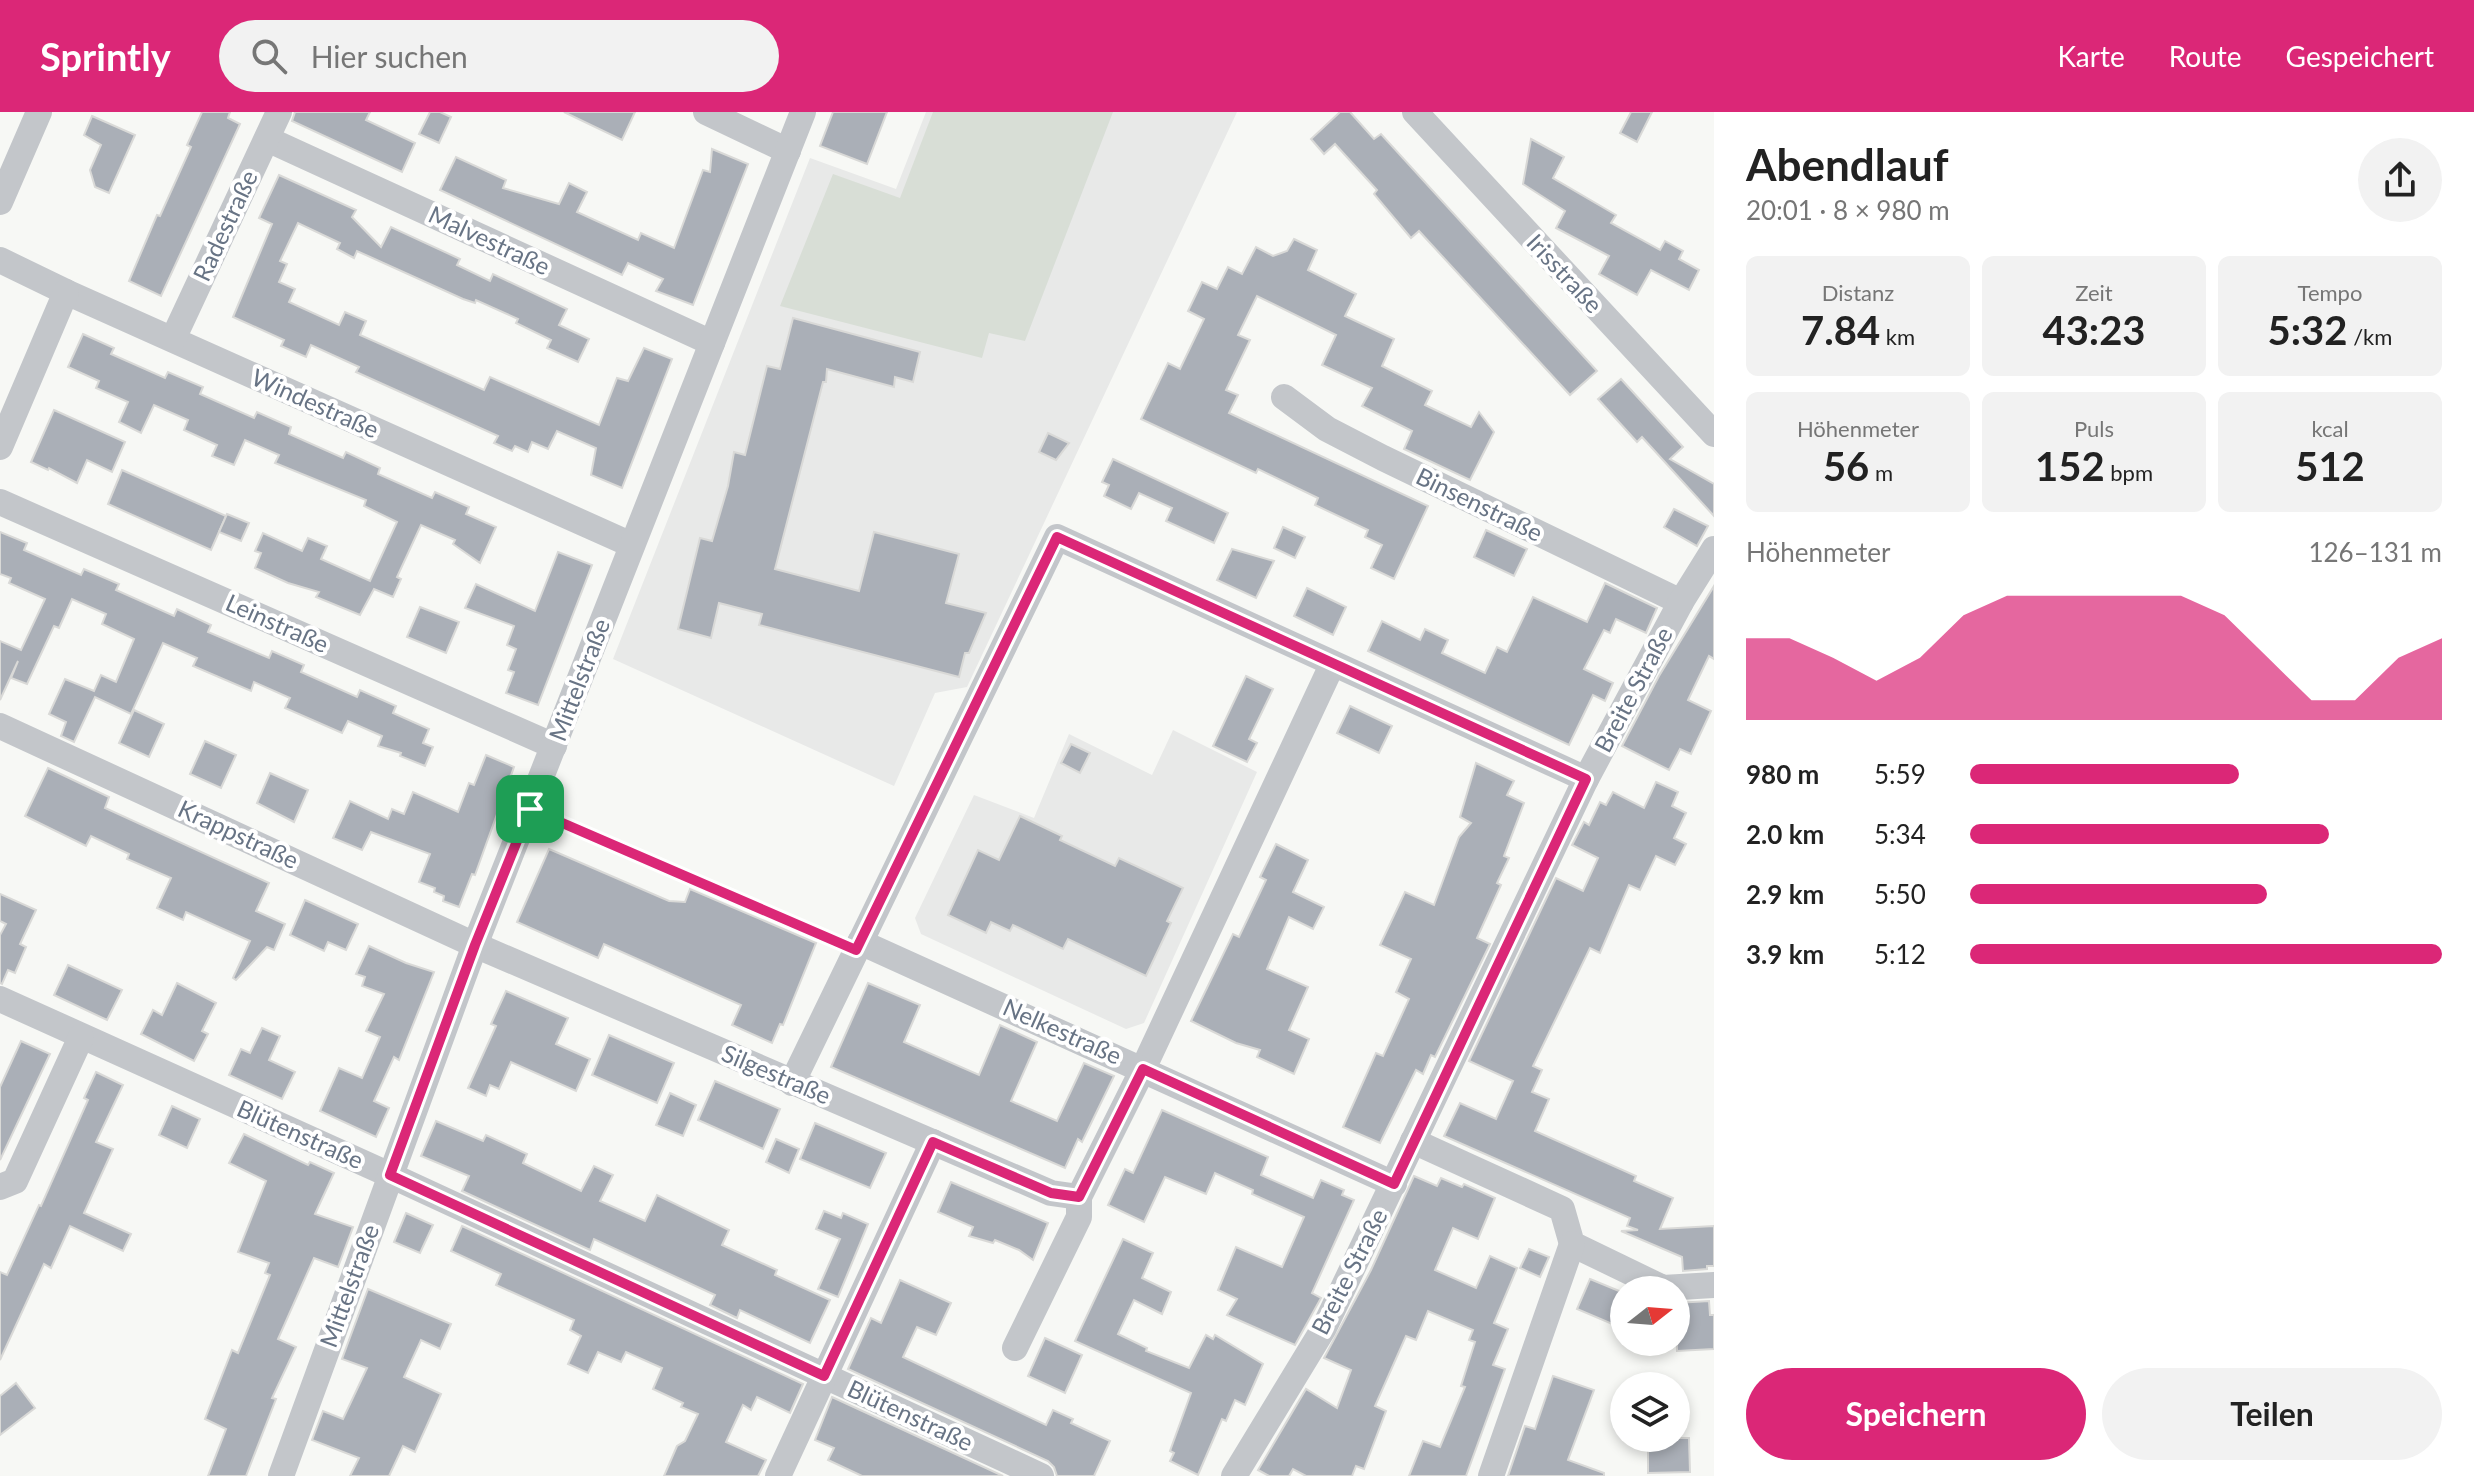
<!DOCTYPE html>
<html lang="de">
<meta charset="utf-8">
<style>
body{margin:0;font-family:Lato,sans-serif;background:#f2f2f2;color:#222;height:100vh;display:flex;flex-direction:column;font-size:30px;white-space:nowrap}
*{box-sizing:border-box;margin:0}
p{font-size:26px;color:#767676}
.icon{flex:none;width:44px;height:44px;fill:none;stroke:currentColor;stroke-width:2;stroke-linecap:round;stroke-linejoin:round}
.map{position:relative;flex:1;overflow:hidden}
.drawer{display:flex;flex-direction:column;background:#fff;width:760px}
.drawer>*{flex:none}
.needle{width:52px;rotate:73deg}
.controls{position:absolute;left:1610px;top:1164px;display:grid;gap:16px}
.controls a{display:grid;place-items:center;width:80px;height:80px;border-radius:50%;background:#fff;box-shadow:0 4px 12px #0003;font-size:40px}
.pin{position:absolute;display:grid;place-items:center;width:68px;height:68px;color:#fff;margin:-34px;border-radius:16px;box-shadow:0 4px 12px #0006}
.round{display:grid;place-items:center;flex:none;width:84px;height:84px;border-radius:42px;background:#f2f2f2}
.overview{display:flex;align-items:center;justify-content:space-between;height:136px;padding:0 32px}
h1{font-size:44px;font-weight:700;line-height:60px}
.metrics{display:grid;grid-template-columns:repeat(3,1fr);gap:12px;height:136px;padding:8px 32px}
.metrics div{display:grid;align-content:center;border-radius:12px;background:#f2f2f2;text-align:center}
.metrics b{font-size:40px;font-weight:700}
.metrics small{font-size:22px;font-weight:400}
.metrics p{font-size:22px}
.chart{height:224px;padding:16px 32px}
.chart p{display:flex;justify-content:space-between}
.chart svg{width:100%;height:144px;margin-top:8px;fill:#db2777;opacity:.7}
.action{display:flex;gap:16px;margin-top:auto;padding:16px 32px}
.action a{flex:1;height:92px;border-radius:48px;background:#db2777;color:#fff;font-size:32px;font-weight:700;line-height:92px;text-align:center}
.action a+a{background:#f2f2f2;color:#222}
ul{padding:0 32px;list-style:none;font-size:26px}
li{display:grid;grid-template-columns:128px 96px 1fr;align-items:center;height:60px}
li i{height:20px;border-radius:10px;background:#db2777}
header{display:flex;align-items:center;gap:48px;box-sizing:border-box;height:112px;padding:0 40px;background:#db2777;color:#fff}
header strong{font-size:38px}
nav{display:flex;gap:44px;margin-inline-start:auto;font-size:28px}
.search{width:560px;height:72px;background:#f2f2f2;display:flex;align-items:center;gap:20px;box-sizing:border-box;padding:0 28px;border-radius:44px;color:#767676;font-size:30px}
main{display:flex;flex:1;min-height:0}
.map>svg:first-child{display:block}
</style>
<header>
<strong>Sprintly</strong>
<div class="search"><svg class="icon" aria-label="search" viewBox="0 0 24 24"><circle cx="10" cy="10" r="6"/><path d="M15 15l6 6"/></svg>Hier suchen</div>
<nav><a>Karte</a><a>Route</a><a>Gespeichert</a></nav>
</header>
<main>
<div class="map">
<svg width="1714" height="1364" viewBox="0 0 1714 1364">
<rect width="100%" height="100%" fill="#f7f8f5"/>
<g fill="#e8e9e8">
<path d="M926 0H1237L967 575 935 581 894 674 613 547 810 46 896 77Z"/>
<path d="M1173 618 1257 660 1144 911 1126 917 921 822 915 806 974 683 1034 706 1069 622 1152 663Z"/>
</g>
<path fill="#d8ded6" d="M933 0H1113L1025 229 989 221 982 246 780 194 833 62 900 86Z"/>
<g fill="#aaafb7" stroke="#d9d9d7" stroke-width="2">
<path d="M202 0H230L228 6 240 12 161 184 129 169 157 103 160 104 191 35 187 33Z"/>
<path d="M295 0H370L366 8 415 31 402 60 292 9Z"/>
<path d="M430 0H440L451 5 439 31 419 22Z"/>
<path d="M564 0H635L622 28Z"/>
<path d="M833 0H887L867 52 820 34Z"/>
<path d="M1340 0H1350L1374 27 1381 22 1597 259 1570 283 1419 119 1411 126 1374 82 1377 78 1335 32 1324 42 1311 27Z"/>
<path d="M1631 0H1652L1637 30 1620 21Z"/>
<path d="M92 4 135 23 109 81 95 75 90 58 101 33 84 23Z"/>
<path d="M1531 27 1564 45 1553 66 1616 103 1611 111 1660 138 1665 129 1683 139 1679 147 1699 158 1689 178 1651 158 1637 183 1599 162 1609 144 1556 116 1565 99 1523 72Z"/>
<path d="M712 37 748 52 693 193 656 179 663 167 628 151 622 163 440 78 456 45 506 68 503 76 559 92 569 71 587 80 577 100 638 128 641 121 674 136 703 58 710 60Z"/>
<path d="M279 63 356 98 352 105 381 135 391 115 460 147 457 153 490 169 493 162 567 197 559 213 589 227 578 250 547 236 551 228 516 211 518 207 476 188 475 191 463 187 357 139 354 146 337 137 340 131 298 111 280 149 287 152 279 170 295 177 289 190 339 213 345 200 366 209 360 223 484 278 490 265 599 313 617 266 628 269 644 236 672 247 622 376 591 363 596 336 557 319 548 337 532 330 528 340 515 334 512 339 494 331 498 324 356 260 359 255 311 233 306 245 281 234 284 228 233 205 272 112 259 106Z"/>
<path d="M1294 127 1317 138 1308 158 1356 182 1345 204 1394 227 1382 254 1432 279 1425 293 1471 315 1479 300 1494 320 1470 368 1404 337 1412 319 1362 294 1372 276 1322 253 1336 223 1257 184 1238 223 1250 228 1226 278 1238 283 1229 301 1428 394 1394 467 1371 456 1382 433 1365 425 1368 418 1315 393 1318 386 1258 357 1256 361 1141 307 1168 251 1180 257 1204 207 1188 199 1202 170 1217 177 1228 155 1242 162 1256 135 1273 144 1287 139Z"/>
<path d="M793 206 920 240 913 270 895 265 894 275 827 257 826 270H823L775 457 859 479 874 420 959 442 946 491 986 501 969 541H965L959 565 759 513 762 502 719 491 711 526 678 517 700 426 712 429 728 374 734 340 745 343 767 254 780 257Z"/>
<path d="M83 222 114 236 111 242 165 266 168 260 203 275 200 282 254 306 257 300 291 315 289 322 343 346 346 340 380 356 378 362 432 386 435 380 469 395 466 402 496 415 480 451 453 432 455 428 421 413 397 465 401 467 393 485 374 477 360 503 316 485 319 480 288 471 255 456 261 441 255 439 263 421 302 439 308 426 327 434 321 447 370 469 397 410 364 394 366 388 275 351 279 343 245 328 234 353 212 344 217 333 184 318 188 308 154 293 141 321 119 310 128 290 96 276 99 269 68 255Z"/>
<path d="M1621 267 1683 335 1670 347 1714 372V404L1642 325 1637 330 1598 287Z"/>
<path d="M54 298 125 330 112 360 87 348 77 371 49 356 48 358 31 350Z"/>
<path d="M1048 321 1069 331 1056 348 1039 340Z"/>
<path d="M1113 347 1228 401 1214 431 1166 409 1172 396 1139 381 1131 397 1104 384 1109 373 1102 370Z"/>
<path d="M122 358 226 404 211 438 108 392Z"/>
<path d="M1674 397 1708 414 1697 434 1664 415Z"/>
<path d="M227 402 249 411 241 429 219 420Z"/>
<path d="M1283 415 1305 425 1295 446 1274 436Z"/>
<path d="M1486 418 1527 437 1514 464 1474 445Z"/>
<path d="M0 420 27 431 24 438 81 463 84 457 119 472 116 478 174 504 177 497 211 513 208 520 269 546 272 539 304 553 301 560 357 585 360 578 396 594 393 601 429 617 423 631 433 635 425 654 400 644 401 641 378 634 382 624 348 609 342 621 285 596 290 586 254 570 251 579 193 554 197 546 163 531 131 602 95 585 74 630 61 624 66 610 49 602 65 567 94 579 101 563 116 570 134 527 102 512 106 502 72 487 59 516 54 514 27 572 11 566 18 549 0 588V529L21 538 45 487 9 471 11 466 0 462Z"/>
<path d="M1232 437 1274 449 1256 486 1217 468Z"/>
<path d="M558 440 592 453 538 593 506 581 514 560 508 558 516 537 507 533 514 514 465 496 476 472 535 499Z"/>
<path d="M1605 471 1657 496 1646 521 1616 507 1610 521 1604 518 1584 557 1613 571 1605 589 1593 583 1569 633 1368 539 1382 509 1420 528 1425 517 1448 528 1442 541 1485 561 1497 535 1507 540 1533 485 1587 510Z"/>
<path d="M1714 474V547L1709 544 1688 588 1711 599 1691 642 1680 637 1669 658 1622 634 1659 564Z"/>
<path d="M1307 476 1346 495 1333 523 1294 504Z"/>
<path d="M420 495 459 510 446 541 407 525Z"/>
<path d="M1246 564 1273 577 1249 627 1257 631 1247 650 1213 634Z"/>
<path d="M1350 594 1392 614 1379 641 1337 621Z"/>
<path d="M134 598 164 612 149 645 119 631Z"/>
<path d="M205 629 236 643 221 676 190 662Z"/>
<path d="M1071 632 1090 641 1080 661 1061 651Z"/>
<path d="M486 643 514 655 475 763 472 762 459 795 443 789 444 784 434 780 435 776 419 770 430 742 371 720 362 738 333 726 350 689 388 707 392 697 404 702 413 680 458 700 469 671 474 673Z"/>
<path d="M1476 651 1514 669 1507 683 1524 691 1504 744 1509 746 1497 771 1501 773 1477 826 1490 832 1435 945 1431 943 1423 962 1416 958 1380 1031 1343 1015 1376 941 1383 944 1409 887 1396 880 1411 847 1380 833 1405 780 1434 793 1459 725 1471 711 1460 705Z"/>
<path d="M48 656 109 685 105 696 269 771 256 799 285 812 274 838 267 835 236 868 233 866 250 829 186 800 183 808 157 796 171 766 127 747 129 742 91 724 86 734 25 704Z"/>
<path d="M270 661 308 678 294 710 257 691Z"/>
<path d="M1656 670 1678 680 1672 694 1686 701 1674 726 1686 732 1675 753 1656 744 1640 778 1629 773 1600 841 1590 836 1533 954 1542 958 1532 980 1549 987 1535 1019 1636 1064 1634 1069 1673 1086 1660 1117 1714 1114V1154H1707V1157L1683 1159 1682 1145 1621 1119 1638 1118 1627 1114 1630 1106 1444 1024 1460 991 1496 1007 1513 969 1469 949 1556 766 1583 779 1598 746 1572 733 1584 710 1589 713 1600 690 1606 693 1613 680 1644 696Z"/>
<path d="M1020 704 1062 724 1060 728 1115 754 1119 746 1183 776 1167 809 1171 811 1146 864 1068 827 1063 837 1013 813 1010 819 991 810 986 821 948 803 978 738 999 748Z"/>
<path d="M1276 732 1308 748 1293 780 1324 795 1313 817 1289 805 1267 857 1308 875 1289 918 1309 927 1294 962 1257 945 1260 938 1236 931 1191 909 1233 822 1239 825 1266 768 1260 765Z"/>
<path d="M549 737 669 789 685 790 690 777 816 831 783 913 780 912 772 931 732 913 741 893 604 832 598 846 517 810Z"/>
<path d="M0 782 36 798 20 832 26 835 15 861 8 858 2 872 0 871V823L6 812 0 809Z"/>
<path d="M305 788 358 812 346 838 328 830 324 839 290 823Z"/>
<path d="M369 834 406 851 434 860 399 948 394 945 374 989 389 996 376 1025 320 999 339 956 362 966 380 925 366 919 384 882 362 874 365 865 356 862Z"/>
<path d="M68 853 122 878 107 908 54 883Z"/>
<path d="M177 871 216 891 202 919 208 922 194 949 141 922 153 898 162 903Z"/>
<path d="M868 871 920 893 904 930 979 963 1000 913 1037 930 1011 989 1057 1009 1084 951 1114 964 1082 1030 1078 1027 1065 1056 831 955Z"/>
<path d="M506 879 568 906 556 932 590 947 576 979 511 950 499 977 490 973 486 984 468 976 496 914 491 912Z"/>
<path d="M262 916 280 924 269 948 295 960 282 987 229 963 241 937 250 941Z"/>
<path d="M609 923 674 951 657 991 592 963Z"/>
<path d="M21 929 50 942 0 1048V975Z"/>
<path d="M96 960 123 973 96 1030 113 1037 84 1101 131 1122 123 1139 70 1114 51 1156 44 1152 0 1248V1160L7 1163 39 1093 41 1094 88 988 84 986Z"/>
<path d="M715 969 780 997 763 1037 698 1008Z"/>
<path d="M670 981 696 993 683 1024 656 1013Z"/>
<path d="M172 994 200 1007 187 1036 159 1023Z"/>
<path d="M1162 998 1268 1045 1261 1063 1313 1086 1321 1068 1344 1078 1342 1083 1354 1088 1312 1181 1321 1186 1295 1233 1227 1203 1237 1187 1218 1178 1236 1135 1282 1155 1304 1105 1252 1082 1253 1078 1215 1061 1206 1082 1165 1065 1144 1110 1108 1093 1125 1057 1133 1061Z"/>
<path d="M436 1009 483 1029 486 1023 527 1042 523 1051 581 1079 594 1054 613 1063 600 1089 645 1109 657 1083 729 1118 722 1133 777 1158 775 1163 830 1188 810 1231 740 1198 737 1206 710 1193 715 1183 594 1127 590 1138 462 1079 469 1064 421 1044Z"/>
<path d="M815 1011 886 1041 870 1076 800 1047Z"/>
<path d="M244 1022 308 1053 310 1050 334 1061 315 1102 353 1115 338 1155 314 1146 278 1227 296 1235 272 1286 276 1287 246 1364H208L226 1317 205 1307 232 1238 238 1241 270 1163 265 1161 269 1151 238 1140 266 1069 229 1051Z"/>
<path d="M776 1027 799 1037 789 1061 766 1050Z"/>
<path d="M1414 1064 1437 1074 1441 1066 1462 1075 1464 1072 1495 1086 1478 1127 1453 1116 1435 1158 1476 1176 1490 1144 1517 1156 1494 1211 1508 1217 1493 1253 1505 1257 1466 1364H1409L1423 1329 1440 1335 1465 1275 1461 1274 1475 1230 1469 1228 1473 1218 1428 1199 1416 1228 1406 1224 1375 1294 1386 1299 1364 1357 1356 1354 1352 1364H1306L1293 1357 1289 1364H1269L1258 1358 1306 1277 1337 1296 1351 1258 1324 1246 1371 1158Z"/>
<path d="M951 1070 1048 1111 1033 1148 1019 1138 995 1128 993 1131 969 1124 973 1115 938 1100Z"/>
<path d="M824 1099 841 1106 843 1101 868 1112 838 1185 818 1177 840 1127 816 1117Z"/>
<path d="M406 1101 433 1113 420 1141 394 1130Z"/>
<path d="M462 1114 803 1272 790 1301 757 1285 751 1298 743 1293 726 1330 766 1348 758 1364H664L677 1334 685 1329 698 1302 681 1295 683 1291 653 1277 662 1256 626 1240 621 1250 598 1240 588 1261 568 1252 581 1224 570 1218 574 1208 496 1173 501 1162 451 1139Z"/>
<path d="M1123 1127 1153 1141 1142 1166 1171 1180 1162 1202 1134 1188 1118 1222 1147 1236 1146 1239 1189 1256 1206 1223 1213 1227 1215 1223 1263 1252 1245 1293 1235 1288 1226 1309 1222 1307 1198 1363 1170 1349 1174 1341 1170 1339 1191 1281 1075 1229Z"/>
<path d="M1529 1137 1549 1145 1540 1165 1520 1156Z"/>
<path d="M1590 1167 1624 1181V1217L1577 1197Z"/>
<path d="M900 1168 951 1191 936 1223 917 1215 903 1245 1046 1313 1053 1298 1073 1307 1071 1311 1110 1329 1094 1364H1057L1054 1355 1048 1349 848 1257 871 1206 881 1211Z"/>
<path d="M368 1177 451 1212 440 1237 421 1228 404 1265 441 1282 415 1340 403 1334 389 1364H350L359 1346 312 1328 323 1299 343 1307 367 1256 342 1247Z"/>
<path d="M1709 1189 1710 1203H1714V1237L1677 1239 1676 1191Z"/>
<path d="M1045 1226 1082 1243 1065 1281 1028 1264Z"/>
<path d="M1553 1264 1594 1278 1568 1348 1604 1361V1364H1508L1525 1314 1535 1317Z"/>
<path d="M16 1271 35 1296 0 1323V1284Z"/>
<path d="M832 1285 1003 1364H862L828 1348 834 1336 815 1328Z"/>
<path d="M1648 1326H1689L1690 1360 1648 1361Z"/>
</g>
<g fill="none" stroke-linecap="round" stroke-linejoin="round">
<path stroke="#c3c6ca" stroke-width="14" d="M530 697 856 838"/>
<g stroke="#c3c6ca" stroke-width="26">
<path d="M706 0 788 39"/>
<path d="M1415 0 1714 322"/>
<path d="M267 27 712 231"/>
<path d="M0 90 39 0"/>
<path d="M0 148 66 180 632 433"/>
<path d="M173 227 279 0"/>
<path d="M1284 285 1327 317 1383 346 1681 490"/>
<path d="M0 335 66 180"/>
<path d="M0 390 554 634"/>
<path d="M0 614 475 833 1051 1081 1079 1085 1143 957 1332 553"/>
<path d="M860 830 1394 1072"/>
<path d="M0 887 390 1063 1041 1364"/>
<path d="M792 971 1057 425 1586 667"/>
<path d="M1413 1029 1562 1097 1572 1132 1663 1176 1714 1173"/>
<path d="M0 1075 15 1069 81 925"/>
<path d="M1015 1236 1079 1105V1085"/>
<path d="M281 1364 475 833 803 0"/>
<path d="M778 1364 933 1030"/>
<path d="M1234 1364 1324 1216 1586 667 1681 490 1714 437"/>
<path d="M1491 1364 1572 1132"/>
</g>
</g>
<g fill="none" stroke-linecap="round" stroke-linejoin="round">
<g stroke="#fff" stroke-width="16">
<path id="route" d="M1057 425 1586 667 1394 1072 1143 957 1079 1085 1051 1081 933 1030 824 1264 390 1063 475 833 530 697 856 838Z"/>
</g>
<use href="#route" stroke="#db2777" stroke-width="10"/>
</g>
<g text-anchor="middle" stroke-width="8" stroke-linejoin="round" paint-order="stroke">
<g font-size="24" fill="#687485" stroke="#fff">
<text transform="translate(226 114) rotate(-65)" y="8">Radestraße</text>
<text transform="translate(489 129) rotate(25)" y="8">Malvestraße</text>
<text transform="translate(1564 162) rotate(47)" y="8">Irisstraße</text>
<text transform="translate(315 292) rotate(24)" y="8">Windestraße</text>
<text transform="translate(1479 393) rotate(26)" y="8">Binsenstraße</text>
<text transform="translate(277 512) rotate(24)" y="8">Leinstraße</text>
<text transform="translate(580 568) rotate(-69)" y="8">Mittelstraße</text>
<text transform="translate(1634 578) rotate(-62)" y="8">Breite Straße</text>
<text transform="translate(238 723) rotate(25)" y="8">Krappstraße</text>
<text transform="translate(1062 920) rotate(24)" y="8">Nelkestraße</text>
<text transform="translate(776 963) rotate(23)" y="8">Silgestraße</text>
<text transform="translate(300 1023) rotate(24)" y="8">Blütenstraße</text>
<text transform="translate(1350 1160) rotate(-63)" y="8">Breite Straße</text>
<text transform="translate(350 1174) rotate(-70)" y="8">Mittelstraße</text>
<text transform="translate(910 1304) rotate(25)" y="8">Blütenstraße</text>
</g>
</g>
</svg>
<div class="controls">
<a><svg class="needle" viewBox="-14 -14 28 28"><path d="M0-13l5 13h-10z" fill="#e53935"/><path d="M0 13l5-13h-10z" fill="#767676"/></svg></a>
<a><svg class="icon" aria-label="layers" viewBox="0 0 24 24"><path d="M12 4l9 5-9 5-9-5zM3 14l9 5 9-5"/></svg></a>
</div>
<div class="pin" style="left:530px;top:697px;background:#1e9e55"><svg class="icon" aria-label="arrive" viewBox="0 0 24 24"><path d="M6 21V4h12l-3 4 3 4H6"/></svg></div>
</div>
<section class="drawer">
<div class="overview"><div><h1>Abendlauf</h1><p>20:01 · 8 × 980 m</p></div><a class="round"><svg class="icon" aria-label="share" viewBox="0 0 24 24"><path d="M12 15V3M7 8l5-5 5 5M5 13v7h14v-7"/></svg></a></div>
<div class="metrics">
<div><p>Distanz</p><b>7.84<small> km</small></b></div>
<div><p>Zeit</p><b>43:23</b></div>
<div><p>Tempo</p><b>5:32<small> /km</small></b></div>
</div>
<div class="metrics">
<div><p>Höhenmeter</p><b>56<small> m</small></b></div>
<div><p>Puls</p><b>152<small> bpm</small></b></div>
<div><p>kcal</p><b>512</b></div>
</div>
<div class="chart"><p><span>Höhenmeter</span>126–131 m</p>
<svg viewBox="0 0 160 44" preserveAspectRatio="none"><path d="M0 44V19L10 19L20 25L30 32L40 25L50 12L60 6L70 6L80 6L90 6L100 6L110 12L120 25L130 38L140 38L150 25L160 19V44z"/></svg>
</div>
<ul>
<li><b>980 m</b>5:59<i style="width:57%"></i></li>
<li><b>2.0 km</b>5:34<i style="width:76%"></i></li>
<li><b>2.9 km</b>5:50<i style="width:63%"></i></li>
<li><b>3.9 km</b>5:12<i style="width:100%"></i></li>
</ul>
<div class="action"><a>Speichern</a><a>Teilen</a></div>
</section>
</main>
